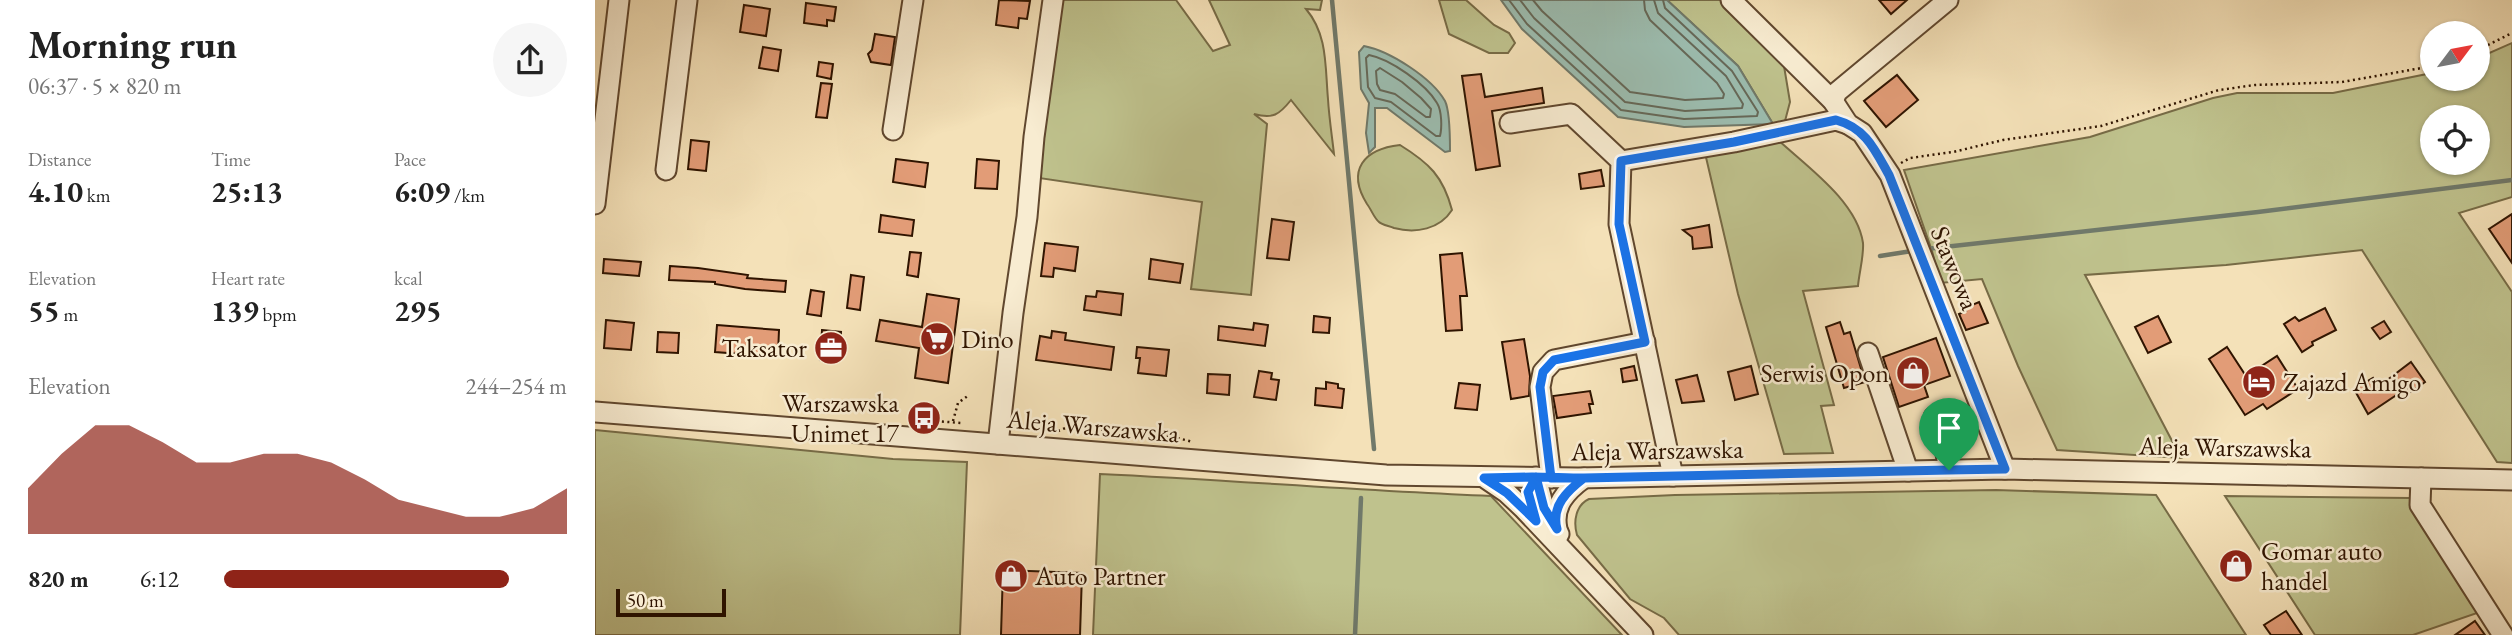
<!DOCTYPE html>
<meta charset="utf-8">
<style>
body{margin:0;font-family:"EB Garamond",serif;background:#f6f6f6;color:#222;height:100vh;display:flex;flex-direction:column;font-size:26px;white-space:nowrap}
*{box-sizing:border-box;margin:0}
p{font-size:23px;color:#767676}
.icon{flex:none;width:38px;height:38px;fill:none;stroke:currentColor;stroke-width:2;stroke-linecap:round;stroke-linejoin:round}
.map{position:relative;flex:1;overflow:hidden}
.drawer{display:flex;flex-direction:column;background:#fff;width:595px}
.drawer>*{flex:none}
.needle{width:46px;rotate:58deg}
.tools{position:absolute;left:1825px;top:21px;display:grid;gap:14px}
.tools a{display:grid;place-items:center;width:70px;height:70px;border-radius:50%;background:#fff;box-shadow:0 2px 5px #0004;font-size:35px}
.scale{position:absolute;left:21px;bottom:18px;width:110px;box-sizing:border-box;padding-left:7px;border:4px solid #2f1400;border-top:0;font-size:19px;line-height:24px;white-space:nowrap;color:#2f1400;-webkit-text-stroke:5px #f8ecd1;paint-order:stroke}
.pin{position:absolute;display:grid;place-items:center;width:60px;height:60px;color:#fff;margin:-72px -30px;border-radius:50% 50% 50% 0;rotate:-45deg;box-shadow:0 0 7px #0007}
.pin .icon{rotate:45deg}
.round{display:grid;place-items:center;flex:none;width:74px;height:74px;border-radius:37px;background:#f6f6f6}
.head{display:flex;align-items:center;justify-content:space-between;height:119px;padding:0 28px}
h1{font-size:38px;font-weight:700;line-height:52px}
.metrics{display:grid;grid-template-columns:repeat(3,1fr);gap:10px;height:119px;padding:7px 28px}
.metrics div{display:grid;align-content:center}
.metrics b{font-size:30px;font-weight:700}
.metrics small{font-size:19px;font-weight:400}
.metrics p{font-size:19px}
.chart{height:196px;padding:14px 28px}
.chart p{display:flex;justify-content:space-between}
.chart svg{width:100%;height:126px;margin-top:7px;fill:#8f2418;opacity:.7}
ul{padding:0 28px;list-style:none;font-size:23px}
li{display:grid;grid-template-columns:112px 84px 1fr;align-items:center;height:52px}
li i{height:18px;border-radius:9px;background:#8f2418}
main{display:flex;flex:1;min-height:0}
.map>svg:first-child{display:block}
</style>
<main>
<section class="drawer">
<div class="head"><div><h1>Morning run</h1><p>06:37 · 5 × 820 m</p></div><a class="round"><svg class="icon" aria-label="share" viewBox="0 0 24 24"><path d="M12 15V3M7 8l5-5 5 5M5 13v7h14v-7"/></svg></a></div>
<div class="metrics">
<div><p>Distance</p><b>4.10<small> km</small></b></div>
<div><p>Time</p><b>25:13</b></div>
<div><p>Pace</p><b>6:09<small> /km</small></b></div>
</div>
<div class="metrics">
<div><p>Elevation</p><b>55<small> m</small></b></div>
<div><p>Heart rate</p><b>139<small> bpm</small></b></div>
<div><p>kcal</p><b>295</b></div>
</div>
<div class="chart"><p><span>Elevation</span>244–254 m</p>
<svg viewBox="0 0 160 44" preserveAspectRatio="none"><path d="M0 44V28L10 16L20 6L30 6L40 12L50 19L60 19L70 16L80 16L90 19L100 25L110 32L120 35L130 38L140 38L150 35L160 28V44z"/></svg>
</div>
<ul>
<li><b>820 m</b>6:12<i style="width:83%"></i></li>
</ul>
</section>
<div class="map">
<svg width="1917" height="635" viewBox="0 0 1917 635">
<rect width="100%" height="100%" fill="#f4e1b8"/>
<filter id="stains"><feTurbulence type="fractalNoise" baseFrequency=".00286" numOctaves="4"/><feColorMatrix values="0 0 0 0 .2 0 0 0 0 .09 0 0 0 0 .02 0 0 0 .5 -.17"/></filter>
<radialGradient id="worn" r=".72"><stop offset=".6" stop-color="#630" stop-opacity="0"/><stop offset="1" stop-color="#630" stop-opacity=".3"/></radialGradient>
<g fill="#bfc28d" stroke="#776b46" stroke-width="2" fill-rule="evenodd">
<path d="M466 0H581L618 51 635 45 614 0H727L725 10 711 9C733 35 730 67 733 99 734 117 737 136 739 154L696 100C684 115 678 119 659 114L672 124 656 295 596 289 607 202 444 178Z"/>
<path d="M844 0H871L899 25 914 33 920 43 913 53H894L854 34Z"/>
<path d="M1072 0H1130L1158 28 1189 66 1195 102 1190 121 1178 124 1143 66Z"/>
<path d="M1917 43V197L1864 213 1917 292V463L1902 462 1767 250 1631 265 1490 275 1586 458 1462 450 1423 366 1387 279 1345 283 1337 251 1309 170 1495 137 1618 98 1642 93H1738L1837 73 1838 79H1883V58ZM1838 117H1883V163H1838Z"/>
<path d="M1182 139C1211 166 1262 201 1268 243 1269 256 1264 273 1263 286L1208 291 1239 405 1226 406 1238 453 1189 454 1143 294 1110 153Z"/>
<path d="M805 145C834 163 848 176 857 210 845 229 821 234 799 228 795 226 787 225 784 222 779 218 776 209 772 204 751 170 769 149 805 145Z"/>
<path d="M0 430 298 459 372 462 365 635H0Z"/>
<path d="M505 474C636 480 766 491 896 496L1027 635H498Z"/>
<path d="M1401 490 1561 495 1651 635H1084L1069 618 1035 599 982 535C978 521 981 505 994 499L1080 495Z"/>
<path d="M1630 496 1815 498 1885 612 1818 635H1720Z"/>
</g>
<g fill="#9cbdb0" stroke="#70796a" stroke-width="2">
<path d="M906 0H1072L1143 66 1178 124 1089 127 1023 117 927 29Z"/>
<path d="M769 46C795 51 837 78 850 101 855 111 855 139 855 151L850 152 792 108H780V147L774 153 771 133 774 103 766 89 764 52Z"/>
</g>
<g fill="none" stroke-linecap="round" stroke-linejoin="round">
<g stroke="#666858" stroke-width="2">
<path d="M914 0 932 24 1026 110 1089 119 1162 116 1163 112 1137 71 1070 8 1068 0"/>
<path d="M925 0 939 18 1030 102 1090 111 1147 108 1148 104 1131 76 1063 13 1059 0"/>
<path d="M938 0 947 11 1035 92 1090 100 1128 98 1129 94 1122 83 1055 20 1050 10 1049 0"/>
<path d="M774 55C795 59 831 84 842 103 847 111 847 128 845 136H841L796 102 780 98 773 87 771 58Z"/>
<path d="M785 68 807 82 826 98 836 109 835 117H831L800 94 785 90 782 84 781 71Z"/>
</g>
<g stroke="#70796a" stroke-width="4.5">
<path d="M737 0 779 449"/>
<path d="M1331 249 1663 212 1917 180"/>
<path d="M1285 256 1317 251"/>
<path d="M760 635 766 498"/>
</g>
</g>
<g fill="#e29c77" stroke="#2f1400" stroke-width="2">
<path d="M404 0 435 1 432 19 424 18 423 28 401 25Z"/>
<path d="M1284 0H1312L1296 14Z"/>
<path d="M211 3 241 7 239 21 232 20V26L209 23Z"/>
<path d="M149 5 175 9 171 36 145 32Z"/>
<path d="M280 34 300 37 296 65 276 62 273 54 277 50Z"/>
<path d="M168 47 186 50 183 71 164 68Z"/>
<path d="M224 62 238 64 236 79 222 76Z"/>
<path d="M886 74 890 97 947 88 949 103 897 111 905 166 881 170 867 76Z"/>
<path d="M1302 75 1323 100 1291 127 1269 101Z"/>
<path d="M226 83 237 84 232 118 221 117Z"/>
<path d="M96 140 114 142 111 171 93 169Z"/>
<path d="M301 159 333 163 330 187 298 182Z"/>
<path d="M382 159 404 161 402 189 380 188Z"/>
<path d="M1006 170 1009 186 986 189 984 174Z"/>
<path d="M1917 214V263L1894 229Z"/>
<path d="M286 215 319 220 317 236 284 232Z"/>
<path d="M677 219 699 222 694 260 672 258Z"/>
<path d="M1114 225 1117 247 1098 249 1097 237 1088 230Z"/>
<path d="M450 243 483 247 480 271 459 268 458 277 446 276Z"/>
<path d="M315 252 326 253 323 277 312 275Z"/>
<path d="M867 253 872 296H865L867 330 851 331 845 255Z"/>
<path d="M9 259 46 262 44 276 8 273Z"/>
<path d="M556 259 588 264 585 283 554 279Z"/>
<path d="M75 266 103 268 153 275 152 278 191 281 190 292 150 289 120 284V282L74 280Z"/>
<path d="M256 275 269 277 265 310 252 308Z"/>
<path d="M216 290 229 292 226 316 212 314Z"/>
<path d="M502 291 528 294 526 315 489 310 491 296 501 297Z"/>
<path d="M332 294 364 299 353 383 320 378 324 348 281 341 285 320 327 327Z"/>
<path d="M1384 302 1393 323 1371 330 1364 314 1371 311 1370 308Z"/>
<path d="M1730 308 1741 330 1717 342 1718 345 1707 352 1689 324 1700 317 1704 321Z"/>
<path d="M719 316 735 318 734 333 718 332Z"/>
<path d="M1563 316 1576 342 1553 353 1540 327Z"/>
<path d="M11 320 39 323 36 350 9 348Z"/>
<path d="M1789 321 1796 332 1785 339 1777 328Z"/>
<path d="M1245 322 1249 334 1255 332 1270 382 1249 388 1231 327Z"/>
<path d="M659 323 673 325 670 346 623 340 624 326 658 330Z"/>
<path d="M122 325 184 330 183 354 173 353 172 356 120 352Z"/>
<path d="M227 330 246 332 244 361 225 360Z"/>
<path d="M457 331 471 333 470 340 519 347 516 370 441 360 445 336 456 338Z"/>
<path d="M63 332 84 333 83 353 62 352Z"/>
<path d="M1341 338 1355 376 1329 385 1333 397 1304 407 1288 357Z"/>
<path d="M929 339 935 376 934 396 916 399 907 342Z"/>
<path d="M542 347 574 350 571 376 543 373 545 358H541Z"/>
<path d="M1632 347 1651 376 1682 356 1703 389 1672 409 1668 404 1650 415 1614 359Z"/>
<path d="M1816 362 1830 382 1816 392 1812 388 1773 414 1759 389 1778 378 1783 387Z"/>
<path d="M1039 366 1042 380 1028 382 1026 369Z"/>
<path d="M1156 366 1163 394 1140 400 1133 372Z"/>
<path d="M664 371 677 373 676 379 684 380 681 400 659 397Z"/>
<path d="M613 374 635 375 634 395 612 393Z"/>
<path d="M1102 375 1109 401 1087 403 1081 380Z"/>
<path d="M731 382 743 384V388L749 389 747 408 720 405 721 388 731 389Z"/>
<path d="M864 383 885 385 882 410 860 408Z"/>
<path d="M995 391 998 404H994L996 413 962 418 958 396Z"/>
<path d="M408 570 487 573 485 635H406Z"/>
<path d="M1691 611 1707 635H1676L1669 625Z"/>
<path d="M1880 621 1890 635H1860Z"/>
</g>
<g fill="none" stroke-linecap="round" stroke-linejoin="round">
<g stroke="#60472e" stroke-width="23">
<g id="minor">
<path d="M1136 0 1238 101 1253 124 1267 133 1295 175 1410 469"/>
<path d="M1238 101 1242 92 1353 0"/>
<path d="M915 123 976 114 1026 161 1024 224 1078 476"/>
<path d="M298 130 318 0"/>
<path d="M1026 161 1139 142 1241 120 1253 124"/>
<path d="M71 170 92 0"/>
<path d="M0 204 24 0"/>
<path d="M1273 353 1313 471"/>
<path d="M0 412 791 475 983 478 1410 469 1917 480"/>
<path d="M1339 417 1348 438 1354 470"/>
<path d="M403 444 418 313 432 217 439 137 458 0"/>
<path d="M941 477 949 508 964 534"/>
<path d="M890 478 912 493 928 508 1048 635"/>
<path d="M956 478 945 387 948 372 959 360 1050 342"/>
<path d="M1826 478 1825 505 1908 635"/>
<path d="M962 529C957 506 971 491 989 478"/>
</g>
</g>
<g stroke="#2f1400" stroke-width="2.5" stroke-dasharray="2 3.5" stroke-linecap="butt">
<path d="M1883 50 1917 33"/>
<path d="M1306 163 1315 158 1358 152 1408 140 1506 126 1624 90 1660 85 1747 82 1838 66"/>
<path d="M314 419 366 423"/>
<path d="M358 421 363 403 374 395"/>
<path d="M463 431 473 427 575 436 598 442"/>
</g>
<use href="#minor" stroke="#f8ecd1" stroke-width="19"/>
</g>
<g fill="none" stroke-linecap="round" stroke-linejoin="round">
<g stroke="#fff" stroke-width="14">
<path id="route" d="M1354 470 989 478C972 478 954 477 937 477L889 478 912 493 941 521 933 492 941 477 949 508 962 529C956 506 972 491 989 478H956L945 387 948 372 959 360 1050 342 1024 224 1026 161 1139 142 1241 120C1271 128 1280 150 1294 175L1410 469 1354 470"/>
</g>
<use href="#route" stroke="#1a73e8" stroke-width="9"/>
</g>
<defs>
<g id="supermarket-disc" transform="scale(1.75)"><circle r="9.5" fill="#8f2418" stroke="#f8ecd1"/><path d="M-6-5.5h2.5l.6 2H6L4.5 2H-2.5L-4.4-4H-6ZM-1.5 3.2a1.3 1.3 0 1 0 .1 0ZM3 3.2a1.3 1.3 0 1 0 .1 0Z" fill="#fff"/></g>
<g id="office-disc" transform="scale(1.75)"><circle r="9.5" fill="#8f2418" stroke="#f8ecd1"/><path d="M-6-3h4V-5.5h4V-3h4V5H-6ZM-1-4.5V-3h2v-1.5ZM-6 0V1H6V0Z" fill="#fff"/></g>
<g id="shop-disc" transform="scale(1.75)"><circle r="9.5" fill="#8f2418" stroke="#f8ecd1"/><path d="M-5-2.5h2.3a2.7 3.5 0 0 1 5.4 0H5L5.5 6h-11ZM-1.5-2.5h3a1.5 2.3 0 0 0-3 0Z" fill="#fff"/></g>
<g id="hotel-disc" transform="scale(1.75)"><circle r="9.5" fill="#8f2418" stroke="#f8ecd1"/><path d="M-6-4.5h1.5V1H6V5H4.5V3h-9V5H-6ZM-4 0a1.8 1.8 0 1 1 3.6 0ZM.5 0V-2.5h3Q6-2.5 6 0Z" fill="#fff"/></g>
<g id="bus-disc" transform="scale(1.75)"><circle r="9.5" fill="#8f2418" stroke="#f8ecd1"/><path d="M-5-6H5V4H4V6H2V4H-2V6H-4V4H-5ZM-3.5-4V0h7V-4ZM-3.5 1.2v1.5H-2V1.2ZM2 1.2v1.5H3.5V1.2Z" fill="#fff"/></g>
</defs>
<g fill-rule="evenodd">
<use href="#supermarket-disc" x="342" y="339"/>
<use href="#office-disc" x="236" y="348"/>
<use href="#shop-disc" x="1318" y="373"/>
<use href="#hotel-disc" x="1664" y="382"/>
<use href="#bus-disc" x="329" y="418"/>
<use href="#shop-disc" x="1641" y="566"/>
<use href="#shop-disc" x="416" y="576"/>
</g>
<g text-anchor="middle" stroke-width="5" stroke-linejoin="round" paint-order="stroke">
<g font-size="26" fill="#2f1400" stroke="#f8ecd1">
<text transform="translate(1360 268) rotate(68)" y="9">Stawowa</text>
<text transform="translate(498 426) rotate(5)" y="9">Aleja Warszawska</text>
<text transform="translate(1630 447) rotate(1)" y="9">Aleja Warszawska</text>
<text transform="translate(1062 450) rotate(-1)" y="9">Aleja Warszawska</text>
</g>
<g font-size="26" fill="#2f1400" stroke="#f8ecd1" text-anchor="start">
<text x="366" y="348">Dino</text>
<text x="212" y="357" text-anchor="end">Taksator</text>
<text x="1294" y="382" text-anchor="end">Serwis Opon</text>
<text x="1688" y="391">Zajazd Amigo</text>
<text x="304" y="412" text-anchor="end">Warszawska<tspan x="304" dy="30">Unimet 17</tspan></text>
<text x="1666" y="560">Gomar auto<tspan x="1666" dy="30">handel</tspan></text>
<text x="440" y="585">Auto Partner</text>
</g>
</g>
<rect width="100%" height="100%" filter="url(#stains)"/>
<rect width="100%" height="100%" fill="url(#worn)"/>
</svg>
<div class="tools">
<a><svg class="needle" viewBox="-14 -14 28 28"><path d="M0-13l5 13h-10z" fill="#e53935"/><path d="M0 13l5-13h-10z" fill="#767676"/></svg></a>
<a><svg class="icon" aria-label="locate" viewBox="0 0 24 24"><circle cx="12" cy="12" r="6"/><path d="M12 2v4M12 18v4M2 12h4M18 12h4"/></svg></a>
</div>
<div class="scale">50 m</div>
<div class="pin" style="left:1354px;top:470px;background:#1e9e55"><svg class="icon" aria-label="arrive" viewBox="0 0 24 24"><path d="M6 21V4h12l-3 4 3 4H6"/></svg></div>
</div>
</main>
